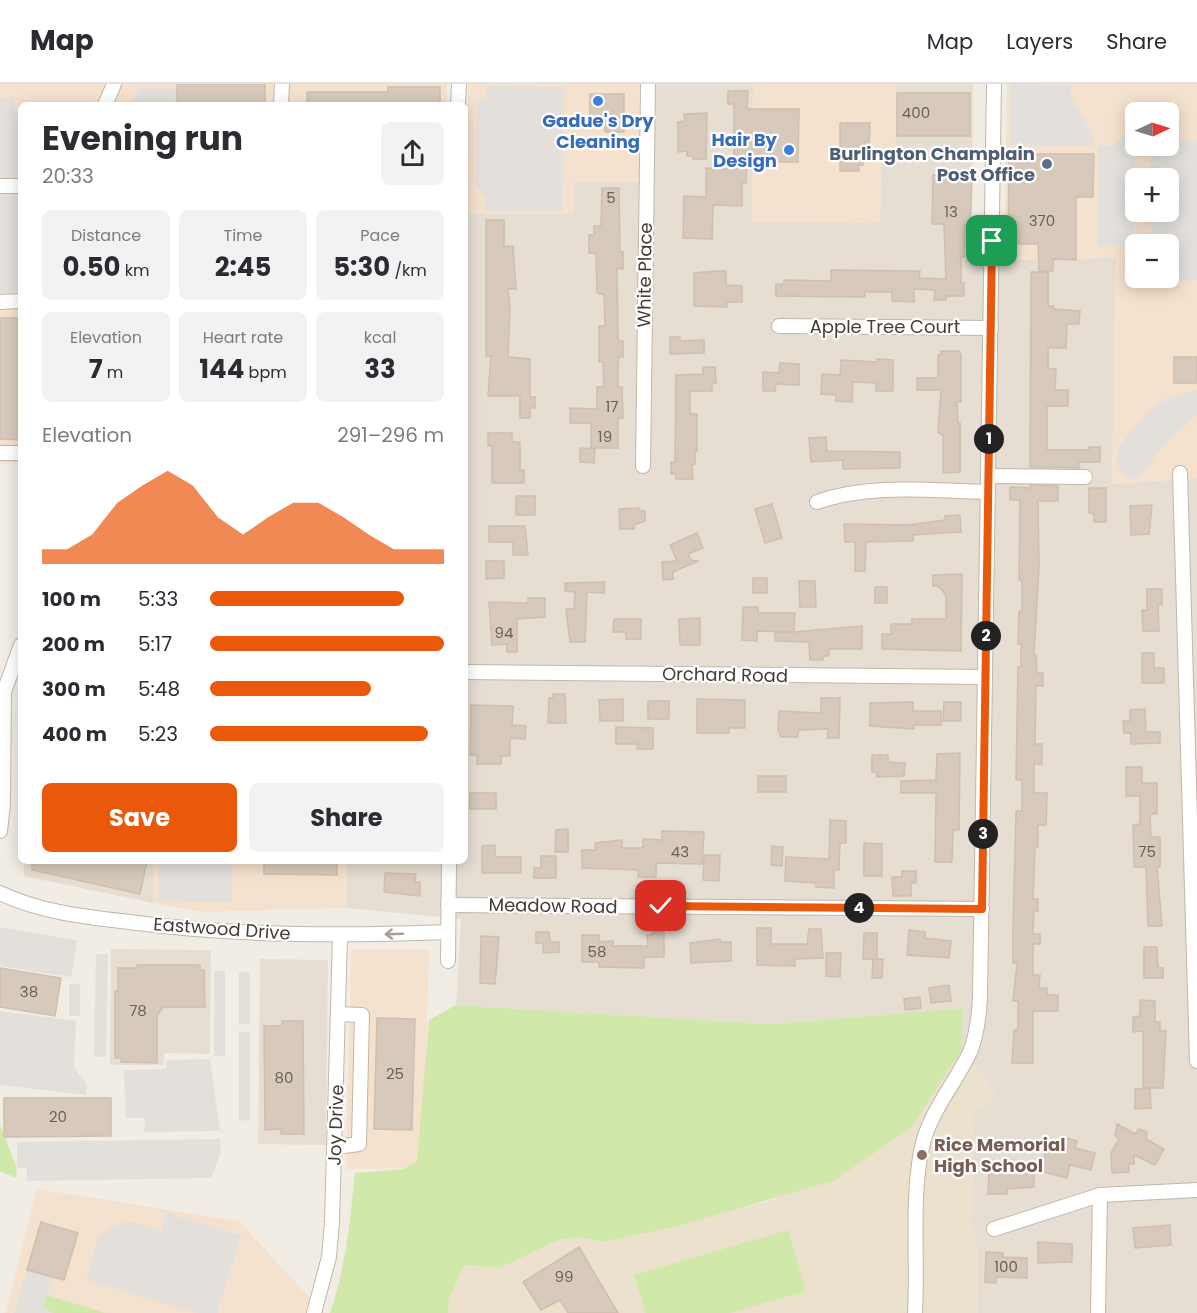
<!DOCTYPE html>
<meta charset="utf-8">
<style>
body{margin:0;font-family:Poppins,sans-serif;background:#f2f2f3;color:#2b2b33;height:100vh;display:flex;flex-direction:column;font-size:22px;white-space:nowrap}
*{box-sizing:border-box;margin:0}
p{font-size:20px;color:#7c7c81}
.icon{flex:none;width:33px;height:33px;fill:none;stroke:currentColor;stroke-width:2;stroke-linecap:round;stroke-linejoin:round}
.map{position:relative;flex:1;overflow:hidden}
.drawer{position:absolute;left:18px;top:18px;width:450px;height:762px;display:flex;flex-direction:column;background:#fff;border-radius:9px;box-shadow:0 3px 15px #0003}
.drawer>*{flex:none}
.needle{width:39px;rotate:86deg}
.fabs{position:absolute;left:1125px;top:18px;display:grid;gap:12px}
.fabs a{display:grid;place-items:center;width:54px;height:54px;border-radius:9px;background:#fff;box-shadow:0 3px 15px #0003;font-size:30px}
.pin{position:absolute;display:grid;place-items:center;width:51px;height:51px;color:#fff;margin:-26px;border-radius:12px;box-shadow:0 3px 9px #0006}
.km{position:absolute;width:30px;height:30px;margin:-15px;border-radius:50%;background:#222;color:#fff;font-size:16px;line-height:30px;text-align:center}
.round{display:grid;place-items:center;flex:none;width:63px;height:63px;border-radius:9px;background:#f2f2f3}
.headline{display:flex;align-items:center;justify-content:space-between;height:102px;padding:0 24px}
h1{font-size:33px;font-weight:700;line-height:45px}
.figures{display:grid;grid-template-columns:repeat(3,1fr);gap:9px;height:102px;padding:6px 24px}
.figures div{display:grid;align-content:center;border-radius:9px;background:#f2f2f3;text-align:center}
.figures b{font-size:26px;font-weight:700}
.figures small{font-size:16px;font-weight:400}
.figures p{font-size:16px}
.chart{height:168px;padding:12px 24px}
.chart p{display:flex;justify-content:space-between}
.chart svg{width:100%;height:108px;margin-top:6px;fill:#ea580c;opacity:.7}
.primary-button{display:flex;gap:12px;margin-top:auto;padding:12px 24px}
.primary-button a{flex:1;height:69px;border-radius:9px;background:#ea580c;color:#fff;font-size:24px;font-weight:700;line-height:69px;text-align:center}
.primary-button a+a{background:#f2f2f3;color:#2b2b33}
ul{padding:0 24px;list-style:none;font-size:20px}
li{display:grid;grid-template-columns:96px 72px 1fr;align-items:center;height:45px}
li i{height:15px;border-radius:8px;background:#ea580c}
header{display:flex;align-items:center;gap:36px;box-sizing:border-box;height:84px;padding:0 30px;background:#fff;border-bottom:2px solid #e1e1e2}
header strong{font-size:28px}
nav{display:flex;gap:33px;margin-inline-start:auto;font-size:21px}
.map>svg:first-child{display:block}
</style>
<header>
<strong>Map</strong>
<nav><a>Map</a><a>Layers</a><a>Share</a></nav>
</header>
<div class="map">
<svg width="1197" height="1229" viewBox="0 0 1197 1229">
<rect width="100%" height="100%" fill="#f2ede4"/>
<g fill="#e6ded2">
<path d="M656 0H753L752 137 880 139 881 80 895 79 896 0H973L972 176 1116 174 1112 400 1197 394V1229H978V1170L972 1142 973 1030 997 1012 962 965 963 924 772 940 456 921 461 835 346 824 347 777H465V187L468 130H573L574 97 639 98V105H654Z"/>
<path d="M24 777H154L153 819 24 792Z"/>
<path d="M111 865 211 866 210 970 164 969V981H110Z"/>
<path d="M260 875 328 876 326 1061 258 1060Z"/>
</g>
<g fill="#f5e2ce" fill-rule="evenodd">
<path d="M0 0H447V21H21V379L0 380Z"/>
<path d="M468 0H639V98H574L573 130H468Z"/>
<path d="M753 0H896L895 80H881L880 139 752 137Z"/>
<path d="M1007 0H1197V394L1112 400 1116 174 1004 175ZM1136 28H1168V62H1136ZM1136 94H1168V128H1136ZM1136 160H1168V194H1136Z"/>
<path d="M154 777H347L346 824 202 828 153 819Z"/>
<path d="M351 865 429 866 423 1084 346 1085Z"/>
<path d="M37 1105 239 1137 324 1229H6Z"/>
</g>
<path fill="#ece1cd" d="M962 965 998 1012 973 1030 972 1142 978 1170V1229H448L449 1215 464 1181 500 1184 559 1156 579 1153 602 1158 773 1116 938 998Z"/>
<g fill="#d1e8ab">
<path d="M456 921 772 940 963 924 962 965 911 1044 833 1097 678 1142 602 1158 579 1153 559 1156 500 1184 464 1181 449 1215 448 1229H330C346 1184 350 1136 355 1089L404 1085 417 1077 429 936Z"/>
<path d="M0 1041 17 1084 16 1094 0 1087Z"/>
<path d="M788 1146 806 1207 730 1229H646L634 1191Z"/>
<path d="M47 1211 105 1229H53L43 1224Z"/>
</g>
<g fill="#e3e0dc">
<path d="M1010 0 1071 1V12L1093 51V62L1009 61Z"/>
<path d="M487 2 564 3 563 127H485V114L476 101 477 15H487Z"/>
<path d="M139 4H176L175 21H131Z"/>
<path d="M0 14H14L15 29H21V209H0Z"/>
<path d="M1135 51 1134 161H1098V62H1110L1124 52Z"/>
<path d="M1169 55 1197 57V196L1164 197V194H1168V160H1152L1151 128H1168V94H1151V62H1168Z"/>
<path d="M1197 306V330L1163 361 1144 389 1133 396 1122 391 1116 379 1118 364 1133 344 1151 325 1170 313Z"/>
<path d="M159 777H232V818L158 817Z"/>
<path d="M0 843 77 856 71 893 0 882Z"/>
<path d="M96 870H108L106 973H94Z"/>
<rect x="214" y="887" width="11" height="85"/>
<rect x="239" y="888" width="11" height="52"/>
<rect x="69" y="900" width="11" height="32"/>
<path d="M0 927 76 937 74 984 87 1000 86 1011 0 1001Z"/>
<path d="M239 948H250V1037L239 1036Z"/>
<path d="M210 975 220 1047 144 1048 145 1034H126L124 986 166 985 167 976Z"/>
<path d="M220 1055 221 1068 211 1094 27 1097V1084H17V1058Z"/>
<path d="M167 1129 241 1151 217 1229H197L86 1196 99 1152 108 1144 128 1137 161 1147Z"/>
<path d="M27 1186 53 1194 43 1224 53 1229H14Z"/>
</g>
<g fill="#d7cabc" stroke="#cfbfac" stroke-width="1.5">
<rect x="177" y="0" width="88" height="21"/>
<path d="M388 3H440V21H307V8H388Z"/>
<path d="M728 7H748L747 25H799L798 78H747L746 99H742V122L713 121 712 155 683 154 684 112 706 113V84L734 85V20H728Z"/>
<rect x="897" y="9" width="73" height="43"/>
<path d="M590 10H624V48H605V38H590Z"/>
<path d="M707 29 706 75H693V72H687V67L678 68V38L685 37 684 30Z"/>
<path d="M840 39H870L869 63 864 64 863 81H859V87H840Z"/>
<path d="M1009 70H1094L1093 113H1076V176L1053 175V187H1039L1038 160H1008Z"/>
<path d="M933 91 972 92 970 141H965L964 173H961V199H964V212H946V216H934L935 206 914 205V218L892 217V208H865V213L776 212V200H784V196L831 197V186L920 187 919 194 946 195 944 140H932Z"/>
<path d="M602 104H619L620 168H623V185L617 184 618 253 619 257H623V273H619L618 282V303H622L623 334H618V364H591V339H570V324L597 325V303H604L603 278H599V242H605L604 211 597 209 596 169H589V151H594V142H601Z"/>
<path d="M486 136H504V163L513 162 516 205H508L510 225 508 273 530 275V313H535V324H530V334H520V312H488L491 272H486Z"/>
<path d="M717 187H726V201L742 202V218H727V223L694 222V189Z"/>
<path d="M1031 188H1048V222H1054V225L1080 227 1079 240H1067L1066 264H1048V285H1056L1055 306H1068V322H1047V366H1089V363H1100V378H1079V384L1030 383Z"/>
<path d="M0 234H21V356L0 355Z"/>
<path d="M670 253H680V257L704 256V269L670 270Z"/>
<path d="M941 267H959L961 271V318H957L958 339H960V388L943 389V352L938 348 941 306H917V294H938V271H941Z"/>
<rect x="1174" y="273" width="23" height="26"/>
<path d="M877 275 893 276V307H876V299L853 298 852 318 836 317V311L821 310 822 290 840 291 841 276 877 278Z"/>
<path d="M780 279 799 280V301L776 300 775 307H763V288L779 289Z"/>
<path d="M703 283H715L716 299H712V307H690V330H697V367H695V380H692L693 395H676V390H671V378H675L676 291 703 290Z"/>
<path d="M488 349H512V358H520V387L524 386V399H492V362H488Z"/>
<path d="M826 353 827 367 900 368V384L843 385V376L811 378 809 354Z"/>
<path d="M580 364 595 365 594 379 580 378Z"/>
<path d="M1030 401 1058 402V417H1038L1039 483 1034 571H1036L1037 589H1043V602H1036L1035 660H1042V680H1034V709H1047L1046 741H1038V763H1035L1033 815H1038V827H1034L1033 850H1040V860H1033V891H1040L1039 904H1047V911H1058V927H1033V979H1012L1014 946H1018V917H1013L1017 879H1013V844L1016 727H1022V696H1016L1018 583H1021V560H1018L1019 527 1022 528V497L1019 496 1020 416H1010V403L1030 404Z"/>
<path d="M1089 404H1106V438H1094V430L1089 429Z"/>
<rect x="516" y="412" width="19" height="19"/>
<path d="M772 420 782 454 765 459 755 425Z"/>
<path d="M1152 421 1149 450 1131 451 1130 422Z"/>
<path d="M639 424 640 427H645V437L634 441V445H620L619 425Z"/>
<path d="M960 431 961 448 913 451V457L866 458 865 487H855V458H845L844 440 908 441 945 436V432Z"/>
<path d="M489 442H525L528 471H513V458H489Z"/>
<path d="M697 449 703 464 688 470 691 476 698 477 673 488V495L663 496 662 478 677 477 670 461Z"/>
<path d="M486 477H504V494L486 495Z"/>
<path d="M962 490 961 567 882 565V550H891V540H912V535H946V511L938 502H933V491Z"/>
<rect x="753" y="494" width="14" height="15"/>
<path d="M799 497H815L816 523H800Z"/>
<path d="M605 498 604 509 587 508 585 558H570L566 525H574L575 508 565 507V499Z"/>
<rect x="875" y="503" width="12" height="16"/>
<path d="M1147 505H1162V521H1158L1159 547H1143L1142 526H1147Z"/>
<path d="M528 514H545V533L517 535V568H507V560L492 561 489 518 528 519Z"/>
<path d="M743 523H758V529H795L794 548 862 542V565H829V572H823V576H810L809 558 775 557V548H793L757 547V557L742 556Z"/>
<path d="M700 534V561H680L679 535Z"/>
<path d="M614 535H641V555H626V548H613Z"/>
<path d="M1142 569H1154V584H1164V599H1142Z"/>
<path d="M553 610H565L566 639H548L549 614H553Z"/>
<path d="M821 614H840L839 654H827L828 645 798 646V653H781L778 647 779 627 821 629Z"/>
<path d="M623 615V637H600L599 616Z"/>
<path d="M697 615 745 616V644H729V649H697Z"/>
<rect x="648" y="617" width="21" height="18"/>
<path d="M913 618V627H941V641H914V645L870 642V619Z"/>
<path d="M944 618H961V637H943Z"/>
<path d="M471 621 513 622 512 641 526 642 525 655 510 654V672H501V680H477V671H470Z"/>
<path d="M1145 625 1146 648H1160V659L1131 660V649H1124L1123 637H1130V626Z"/>
<path d="M616 643 653 644V665H637V660H616Z"/>
<path d="M960 669 959 746H953L952 778H935L936 709H901V697L936 696 937 670Z"/>
<path d="M872 671H888V678L905 679 904 692 877 693V688H872Z"/>
<path d="M1126 683H1142V699H1157V730H1150L1151 753H1160V783H1157L1162 842H1148L1146 783H1134L1133 741 1140 740V712H1126Z"/>
<rect x="758" y="692" width="28" height="16"/>
<rect x="470" y="709" width="26" height="16"/>
<path d="M830 736 846 737V759H840L839 786H834V804L816 803V799L785 797 786 773 829 775Z"/>
<path d="M568 745V768H555L556 746Z"/>
<path d="M662 747 704 748 702 780 656 779V793H638V786L582 784V766H595V759L622 756V764H643V755L662 756Z"/>
<path d="M864 759 882 760V792H864Z"/>
<path d="M495 761V773H521V789H482V762Z"/>
<path d="M772 762 783 763 782 782 771 781Z"/>
<path d="M704 771H720L719 797 703 796Z"/>
<path d="M541 772H556V794H534V784H541Z"/>
<path d="M32 777H147L140 810 32 786Z"/>
<path d="M264 777H337V791L264 790Z"/>
<path d="M902 787H916V799H911V812H893L892 793H902Z"/>
<path d="M385 789 416 790 415 798H420V812L384 808Z"/>
<path d="M757 844H771V860H807L809 845H821L823 874 795 875V882L757 881Z"/>
<path d="M909 846 925 848V854L951 857 949 874 907 871Z"/>
<path d="M664 847V873H644V884L599 883V878H582V851H599V858L613 857V862H648L647 851H652V848Z"/>
<path d="M536 848H549L550 858H559V868L543 869V859H536Z"/>
<path d="M864 849H877V875H863Z"/>
<path d="M481 852 499 853 495 900 480 899Z"/>
<path d="M720 855 721 858H731V877L691 879 690 859Z"/>
<path d="M1144 863H1157L1158 884H1163V894H1144Z"/>
<path d="M826 869H841L840 893 826 892Z"/>
<path d="M873 875H883L882 894H872Z"/>
<path d="M137 881H200V886H204L205 923H163L157 932V979L121 978V974H115V907H118V884H137Z"/>
<path d="M0 884 61 894 55 932 0 923Z"/>
<path d="M949 901 951 917 931 919 929 904Z"/>
<path d="M920 913 921 924 905 926 904 915Z"/>
<path d="M1140 916 1155 917V938H1160V947H1166L1163 1004H1143V947L1133 948V933L1140 932Z"/>
<path d="M377 934 415 935 412 1046 374 1045Z"/>
<path d="M282 937H303L304 1050H281V1045L265 1046 264 942H282Z"/>
<path d="M1135 1005H1150L1151 1024 1135 1025Z"/>
<path d="M4 1014H111V1052L4 1053Z"/>
<path d="M1117 1040 1135 1050 1139 1045 1147 1048 1146 1055 1164 1065 1155 1081 1134 1071V1080H1129V1088L1112 1089 1111 1069 1119 1055 1115 1052Z"/>
<path d="M1066 1054 1077 1057 1075 1064 1095 1069 1091 1086 1070 1081 1067 1094 1040 1087 1048 1057 1064 1061Z"/>
<path d="M989 1087H1034V1103L1007 1105V1110H988Z"/>
<path d="M41 1138 78 1149 64 1196 27 1186Z"/>
<path d="M1170 1141 1171 1161 1135 1164 1133 1144Z"/>
<path d="M1038 1158 1072 1160V1178L1038 1179Z"/>
<path d="M579 1163 618 1229H568L560 1216 541 1226 523 1198Z"/>
<path d="M986 1168 1003 1169V1173L1027 1174V1194L996 1193V1199L985 1198Z"/>
</g>
<g fill="none" stroke-linecap="round" stroke-linejoin="round">
<g stroke="#c1b7a9" stroke-width="16">
<g id="minor">
<path d="M105 21 114 0"/>
<path d="M281 21 282 0"/>
<path d="M458 21 459 0"/>
<path d="M0 102H21"/>
<path d="M0 218 21 217"/>
<path d="M779 242 991 244"/>
<path d="M0 369H21"/>
<path d="M643 382 648 0"/>
<path d="M1180 389 1197 977"/>
<path d="M988 392 1085 393"/>
<path d="M817 418C870 399 933 407 988 408"/>
<path d="M465 588 985 593"/>
<path d="M0 747 3 721 4 608 21 561"/>
<path d="M0 809C39 828 86 833 129 838 235 852 341 852 448 848"/>
<path d="M448 821 982 825"/>
<path d="M448 877 449 777"/>
<path d="M336 1063 359 1060 362 931 338 930"/>
<path d="M994 1145 1100 1111 1197 1106"/>
<path d="M314 1229 329 1173 332 1138 340 852"/>
<path d="M915 1229C918 1177 911 1113 922 1063 930 1027 955 1000 970 968 977 951 979 932 980 914L994 0"/>
<path d="M1098 1229 1100 1111"/>
</g>
</g>
<use href="#minor" stroke="#fff" stroke-width="14"/>
</g>
<defs><path id="oneway-shaft" d="M-6 0H5M1.5-3L5.5 0L1.5 3" fill="none" stroke-width="1.6" stroke-linecap="round" stroke-linejoin="round" transform="scale(1.5)"/></defs>
<use stroke="#a29e9a" href="#oneway-shaft" transform="translate(394 850) rotate(178)"/>
<g fill="none" stroke-linecap="round" stroke-linejoin="round">
<g stroke="#fff" stroke-width="12">
<path id="route" d="M661 822 982 825 992 157"/>
</g>
<use href="#route" stroke="#ea580c" stroke-width="8"/>
</g>
<g fill="#3f7fe0" stroke="#fff" stroke-width="2">
<circle cx="598" cy="17" r="6"/>
<circle cx="789" cy="66" r="6"/>
</g>
<circle fill="#5c6f8a" stroke="#fff" stroke-width="2" cx="1047" cy="80" r="6"/>
<circle fill="#8d6e63" stroke="#fff" stroke-width="2" cx="922" cy="1071" r="6"/>
<g text-anchor="middle" stroke-width="4.5" stroke-linejoin="round" paint-order="stroke">
<g font-size="15" fill="#696056">
<text x="916" y="34">400</text>
<text x="611" y="119">5</text>
<text x="951" y="133">13</text>
<text x="1042" y="142">370</text>
<text x="612" y="328">17</text>
<text x="605" y="358">19</text>
<text x="504" y="554">94</text>
<text x="680" y="773">43</text>
<text x="1147" y="773">75</text>
<text x="597" y="873">58</text>
<text x="29" y="913">38</text>
<text x="138" y="932">78</text>
<text x="395" y="995">25</text>
<text x="284" y="999">80</text>
<text x="58" y="1038">20</text>
<text x="1006" y="1188">100</text>
<text x="564" y="1198">99</text>
</g>
<g font-size="18" font-weight="bold" fill="#366cbe" stroke="#fff">
<text x="598" y="43">Gadue's Dry<tspan x="598" dy="21">Cleaning</tspan></text>
<text x="777" y="62" text-anchor="end">Hair By<tspan x="777" dy="21">Design</tspan></text>
</g>
<g font-size="18" font-weight="bold" fill="#4e5e75" stroke="#fff" text-anchor="end">
<text x="1035" y="76">Burlington Champlain<tspan x="1035" dy="21">Post Office</tspan></text>
</g>
<g font-size="18" fill="#443d34" stroke="#fff">
<text transform="translate(645 191) rotate(-89)" y="6">White Place</text>
<text x="885" y="249">Apple Tree Court</text>
<text transform="translate(725 591) rotate(1)" y="6">Orchard Road</text>
<text transform="translate(553 822) rotate(1)" y="6">Meadow Road</text>
<text transform="translate(222 845) rotate(4)" y="6">Eastwood Drive</text>
<text transform="translate(336 1041) rotate(-88)" y="6">Joy Drive</text>
</g>
<g font-size="18" font-weight="bold" fill="#785e54" stroke="#fff" text-anchor="start">
<text x="934" y="1067">Rice Memorial<tspan x="934" dy="21">High School</tspan></text>
</g>
</g>
</svg>
<div class="fabs">
<a><svg class="needle" viewBox="-14 -14 28 28"><path d="M0-13l5 13h-10z" fill="#e53935"/><path d="M0 13l5-13h-10z" fill="#7c7c81"/></svg></a>
<a>+</a>
<a>−</a>
</div>
<div class="pin" style="left:992px;top:157px;background:#1e9e55"><svg class="icon" aria-label="arrive" viewBox="0 0 24 24"><path d="M6 21V4h12l-3 4 3 4H6"/></svg></div>
<div class="pin" style="left:661px;top:822px;background:#d93025"><svg class="icon" aria-label="check" viewBox="0 0 24 24"><path d="M5 12l5 5 9-10"/></svg></div>
<b class="km" style="left:989px;top:355px">1</b>
<b class="km" style="left:986px;top:552px">2</b>
<b class="km" style="left:983px;top:750px">3</b>
<b class="km" style="left:859px;top:824px">4</b>
<section class="drawer">
<div class="headline"><div><h1>Evening run</h1><p>20:33</p></div><a class="round"><svg class="icon" aria-label="share" viewBox="0 0 24 24"><path d="M12 15V3M7 8l5-5 5 5M5 13v7h14v-7"/></svg></a></div>
<div class="figures">
<div><p>Distance</p><b>0.50<small> km</small></b></div>
<div><p>Time</p><b>2:45</b></div>
<div><p>Pace</p><b>5:30<small> /km</small></b></div>
</div>
<div class="figures">
<div><p>Elevation</p><b>7<small> m</small></b></div>
<div><p>Heart rate</p><b>144<small> bpm</small></b></div>
<div><p>kcal</p><b>33</b></div>
</div>
<div class="chart"><p><span>Elevation</span>291–296 m</p>
<svg viewBox="0 0 160 44" preserveAspectRatio="none"><path d="M0 44V38L10 38L20 32L30 19L40 12L50 6L60 12L70 25L80 32L90 25L100 19L110 19L120 25L130 32L140 38L150 38L160 38V44z"/></svg>
</div>
<ul>
<li><b>100 m</b>5:33<i style="width:83%"></i></li>
<li><b>200 m</b>5:17<i style="width:100%"></i></li>
<li><b>300 m</b>5:48<i style="width:69%"></i></li>
<li><b>400 m</b>5:23<i style="width:93%"></i></li>
</ul>
<div class="primary-button"><a>Save</a><a>Share</a></div>
</section>
</div>
